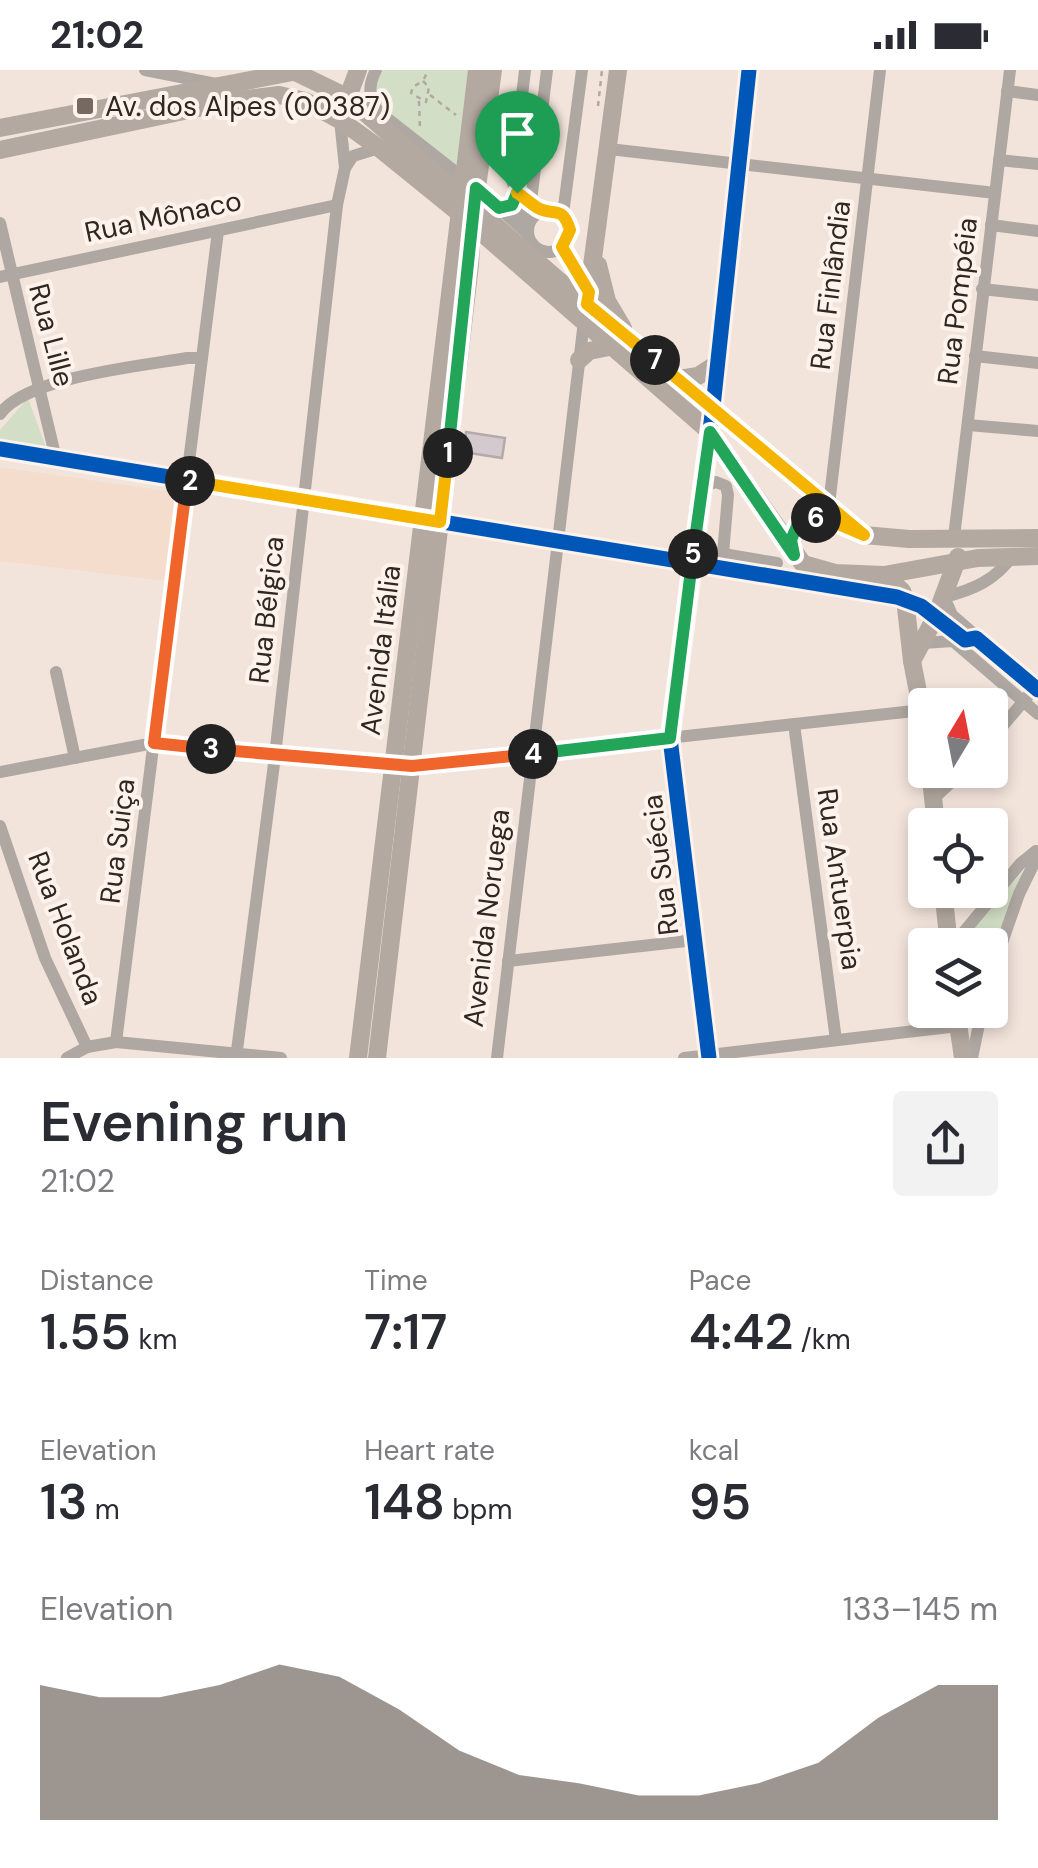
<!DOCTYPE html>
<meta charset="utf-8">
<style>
body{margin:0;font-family:"DM Sans",sans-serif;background:#f2f2f3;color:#2b2b33;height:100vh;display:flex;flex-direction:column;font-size:38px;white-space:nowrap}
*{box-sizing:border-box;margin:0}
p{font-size:32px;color:#7c7c81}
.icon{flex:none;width:55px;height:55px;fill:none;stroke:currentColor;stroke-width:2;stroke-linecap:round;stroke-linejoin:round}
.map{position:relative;height:988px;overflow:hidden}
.sheet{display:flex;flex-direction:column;background:#fff;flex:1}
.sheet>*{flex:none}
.needle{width:65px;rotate:10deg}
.fabs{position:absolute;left:908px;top:618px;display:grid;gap:20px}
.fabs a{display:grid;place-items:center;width:100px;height:100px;border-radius:10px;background:#fff;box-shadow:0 5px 15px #0003;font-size:50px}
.pin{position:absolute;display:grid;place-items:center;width:85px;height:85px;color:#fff;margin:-102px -42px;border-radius:50% 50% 50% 0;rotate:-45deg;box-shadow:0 0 10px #0007}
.pin .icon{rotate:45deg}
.km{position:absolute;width:50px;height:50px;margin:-25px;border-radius:50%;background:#222;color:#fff;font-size:28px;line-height:50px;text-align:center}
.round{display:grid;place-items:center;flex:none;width:105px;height:105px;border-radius:10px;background:#f2f2f3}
.head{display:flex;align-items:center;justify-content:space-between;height:170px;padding:0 40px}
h1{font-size:55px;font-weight:600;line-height:75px}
.stats{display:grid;grid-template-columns:repeat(3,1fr);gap:15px;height:170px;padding:10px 40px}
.stats div{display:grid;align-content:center}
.stats b{font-size:50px;font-weight:600}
.stats small{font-size:28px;font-weight:400}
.stats p{font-size:28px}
.chart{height:280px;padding:20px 40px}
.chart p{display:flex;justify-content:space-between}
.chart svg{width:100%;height:180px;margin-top:10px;fill:#756962;opacity:.7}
.status{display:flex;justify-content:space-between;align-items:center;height:70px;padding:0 50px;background:#fff;direction:ltr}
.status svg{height:28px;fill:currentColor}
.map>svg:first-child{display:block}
</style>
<div class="status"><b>21:02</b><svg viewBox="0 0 49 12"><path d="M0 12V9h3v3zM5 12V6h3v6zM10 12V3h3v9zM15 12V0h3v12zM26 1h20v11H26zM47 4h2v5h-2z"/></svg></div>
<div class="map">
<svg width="1038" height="988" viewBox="0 0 1038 988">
<rect width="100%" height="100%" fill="#f2e4db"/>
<path fill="#f5ddcd" d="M0 397 167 421 175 435 167 511 0 491Z"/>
<g fill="#d2dec5">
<path d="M383 0H468L456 99C440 86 383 46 377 30 373 19 377 8 383 0Z"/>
<path d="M28 328 48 383 0 370V360Z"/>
<path d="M1026 798 990 889V875H958Z"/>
</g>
<path fill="#d3c9ce" stroke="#b2aaab" stroke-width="2.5" d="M466 362 505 368 502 388 463 382Z"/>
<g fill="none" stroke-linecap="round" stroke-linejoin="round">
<g stroke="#b1a8a4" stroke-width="2.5" stroke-dasharray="5 5" stroke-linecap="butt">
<path d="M424 9 428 0"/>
<path d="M423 11 429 17 426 32 411 23 413 17Z"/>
<path d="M430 25 456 45"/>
<path d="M419 31 420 58"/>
<path d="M598 36 602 0"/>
</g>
<g stroke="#afa8a2" stroke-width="12">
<path d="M145 0 216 14"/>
<path d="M376 0C368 15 368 29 379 42L476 118 528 164"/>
<path d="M1007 21 1038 25"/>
<path d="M609 79 995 123"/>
<path d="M999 90 1038 94"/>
<path d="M345 98 353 86 379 78"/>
<circle cx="549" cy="161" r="21"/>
<path d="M541 141 531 131 547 0"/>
<path d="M563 144 582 0"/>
<path d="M511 148 523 147 531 131 517 123 512 111 525 0"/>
<path d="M0 153 56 389"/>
<path d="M991 155 1038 161"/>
<path d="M562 177 589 223"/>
<path d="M0 207 337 135"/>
<path d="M982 219 1038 225"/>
<path d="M975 286 1038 293"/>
<path d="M0 344C26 307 141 296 187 288H202"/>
<path d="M968 355 1038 361"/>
<path d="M0 379 692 491 905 529"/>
<path d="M703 416 716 412 726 416 728 425 723 484"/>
<path d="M829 435 880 0"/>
<path d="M954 467 1010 0"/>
<path d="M694 479 777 493"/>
<path d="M1013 485C996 510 973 520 944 527L952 545 1038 620"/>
<path d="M923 573 953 571 1038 644"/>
<path d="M56 602 75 688"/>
<path d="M794 654 836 970"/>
<path d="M990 671 1038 614"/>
<path d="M0 702 154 673 412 696 923 640"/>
<path d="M933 729 964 700"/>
<path d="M0 756 45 888 87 977"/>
<path d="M953 875 1020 794 1036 781"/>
<path d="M508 891 695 870"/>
<path d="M990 907 1019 824 1038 785"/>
<path d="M116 972 218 161"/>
<path d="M67 988 87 977 116 972 281 988"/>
<path d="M236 988 275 686 337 135 345 98 340 50"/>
<path d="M497 988 584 251"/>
<path d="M684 988 958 956"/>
<path d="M709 988 670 668 713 337 749 0"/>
<path d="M972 988 982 940"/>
</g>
<g stroke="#b3a9a1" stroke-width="18">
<path d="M295 2 347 27 587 235 864 465 909 469 1038 468"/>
<path d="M345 35 358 0"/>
<path d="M0 58 303 0"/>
<path d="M0 80 231 31 279 25 305 31 340 50 379 78 458 142 710 362 803 494 835 503 884 505 978 488 1038 486"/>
<path d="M598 195 607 231 623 258"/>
<path d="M586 241 618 0"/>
<path d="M579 290 589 281 614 276"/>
<path d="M679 309 698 306 718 293"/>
<path d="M794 485C787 443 816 445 845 457"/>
<path d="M884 505 902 521 905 529 912 591 925 658"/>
<path d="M912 591 936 546 958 487"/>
<path d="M930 700 936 755"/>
<path d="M943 820 949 875"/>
<path d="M956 940 963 988"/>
<path d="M358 988 477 0"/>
<path d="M377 988 470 195 472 154 493 0"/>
</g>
<g stroke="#fdf3ec" stroke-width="21">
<g id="cycleway">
<path d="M0 379 897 527 921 536 965 570 976 568 1038 620"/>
<path d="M709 988 670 668 713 337 749 0"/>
</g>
</g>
<use href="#cycleway" stroke="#0057b8" stroke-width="15"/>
</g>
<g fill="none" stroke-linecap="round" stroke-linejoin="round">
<g stroke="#fff" stroke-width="20">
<path id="split-1" d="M448 383 476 118 499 138 512 135 517 123"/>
</g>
<g stroke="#fff" stroke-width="20">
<path id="split-2" d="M190 411 440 452 448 383"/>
</g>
<g stroke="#fff" stroke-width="20">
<path id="split-3" d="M190 411 187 410 154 673 211 679"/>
</g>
<g stroke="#fff" stroke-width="20">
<path id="split-4" d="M211 679 412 696 533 684"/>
</g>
<g stroke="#fff" stroke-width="20">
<path id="split-5" d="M533 684 670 668 693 484"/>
</g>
<g stroke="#fff" stroke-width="20">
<path id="split-6" d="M693 484 710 362 794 485 791 470 797 456 816 448"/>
</g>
<g stroke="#fff" stroke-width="20">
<path id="split-7" d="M655 290 864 465 824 448H816"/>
</g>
<g stroke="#fff" stroke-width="20">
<path id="split-8" d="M517 123C524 127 531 134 538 138 554 147 562 134 570 160L562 177 589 222 587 234 655 290"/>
</g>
<use href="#split-1" stroke="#22a559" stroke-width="12"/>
<use href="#split-2" stroke="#f5b400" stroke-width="12"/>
<use href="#split-3" stroke="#f0652b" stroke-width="12"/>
<use href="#split-4" stroke="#f0652b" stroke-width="12"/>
<use href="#split-5" stroke="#22a559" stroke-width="12"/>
<use href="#split-6" stroke="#22a559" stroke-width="12"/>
<use href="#split-7" stroke="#f5b400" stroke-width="12"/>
<use href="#split-8" stroke="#f5b400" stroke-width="12"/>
</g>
<rect fill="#756962" stroke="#fdf3ec" stroke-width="4" x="75" y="26" width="20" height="20" rx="5"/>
<g text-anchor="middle" stroke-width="8" stroke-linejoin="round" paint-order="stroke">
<g font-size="28" fill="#312721" stroke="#fdf3ec" text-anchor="start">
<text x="105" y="46">Av. dos Alpes (00387)</text>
</g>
<g font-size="28" fill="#312721" stroke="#fdf3ec">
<text transform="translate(163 146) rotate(-12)" y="10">Rua Mônaco</text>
<text transform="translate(830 215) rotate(-83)" y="10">Rua Finlândia</text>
<text transform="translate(957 231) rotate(-83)" y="10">Rua Pompéia</text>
<text transform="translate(52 265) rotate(75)" y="10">Rua Lille</text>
<text transform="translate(266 540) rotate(-84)" y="10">Rua Bélgica</text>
<text transform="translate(380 580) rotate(-83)" y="10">Avenida Itália</text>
<text transform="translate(117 771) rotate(-83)" y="10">Rua Suiça</text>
<text transform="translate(660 795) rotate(-97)" y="10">Rua Suécia</text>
<text transform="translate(840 809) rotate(82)" y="10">Rua Antuerpia</text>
<text transform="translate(486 848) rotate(-83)" y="10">Avenida Noruega</text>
<text transform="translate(66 858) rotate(69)" y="10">Rua Holanda</text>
</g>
</g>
</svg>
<div class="fabs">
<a><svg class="needle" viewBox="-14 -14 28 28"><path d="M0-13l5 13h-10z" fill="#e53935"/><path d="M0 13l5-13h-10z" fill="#7c7c81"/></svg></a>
<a><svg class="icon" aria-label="locate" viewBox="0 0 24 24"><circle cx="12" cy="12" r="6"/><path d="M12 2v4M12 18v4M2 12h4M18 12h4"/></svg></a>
<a><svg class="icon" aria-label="layers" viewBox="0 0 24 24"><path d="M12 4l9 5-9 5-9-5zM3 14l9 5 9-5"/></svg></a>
</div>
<div class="pin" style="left:517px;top:123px;background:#1e9e55"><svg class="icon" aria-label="arrive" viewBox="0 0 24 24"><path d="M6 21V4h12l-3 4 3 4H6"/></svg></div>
<b class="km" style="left:448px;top:383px">1</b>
<b class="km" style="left:190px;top:411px">2</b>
<b class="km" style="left:211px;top:679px">3</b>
<b class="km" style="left:533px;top:684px">4</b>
<b class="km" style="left:693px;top:484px">5</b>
<b class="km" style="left:816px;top:448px">6</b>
<b class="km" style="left:655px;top:290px">7</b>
</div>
<section class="sheet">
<div class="head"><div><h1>Evening run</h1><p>21:02</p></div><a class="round"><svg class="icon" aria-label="share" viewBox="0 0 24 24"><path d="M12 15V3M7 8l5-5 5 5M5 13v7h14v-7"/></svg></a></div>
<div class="stats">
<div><p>Distance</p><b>1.55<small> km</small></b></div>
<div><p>Time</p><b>7:17</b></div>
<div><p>Pace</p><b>4:42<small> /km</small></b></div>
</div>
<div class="stats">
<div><p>Elevation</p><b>13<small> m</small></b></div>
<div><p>Heart rate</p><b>148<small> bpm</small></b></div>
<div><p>kcal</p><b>95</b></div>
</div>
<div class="chart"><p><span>Elevation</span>133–145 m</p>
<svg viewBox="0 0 160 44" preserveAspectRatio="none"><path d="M0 44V11L10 14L20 14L30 11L40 6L50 9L60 17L70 27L80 33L90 35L100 38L110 38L120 35L130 30L140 19L150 11L160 11V44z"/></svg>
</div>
</section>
